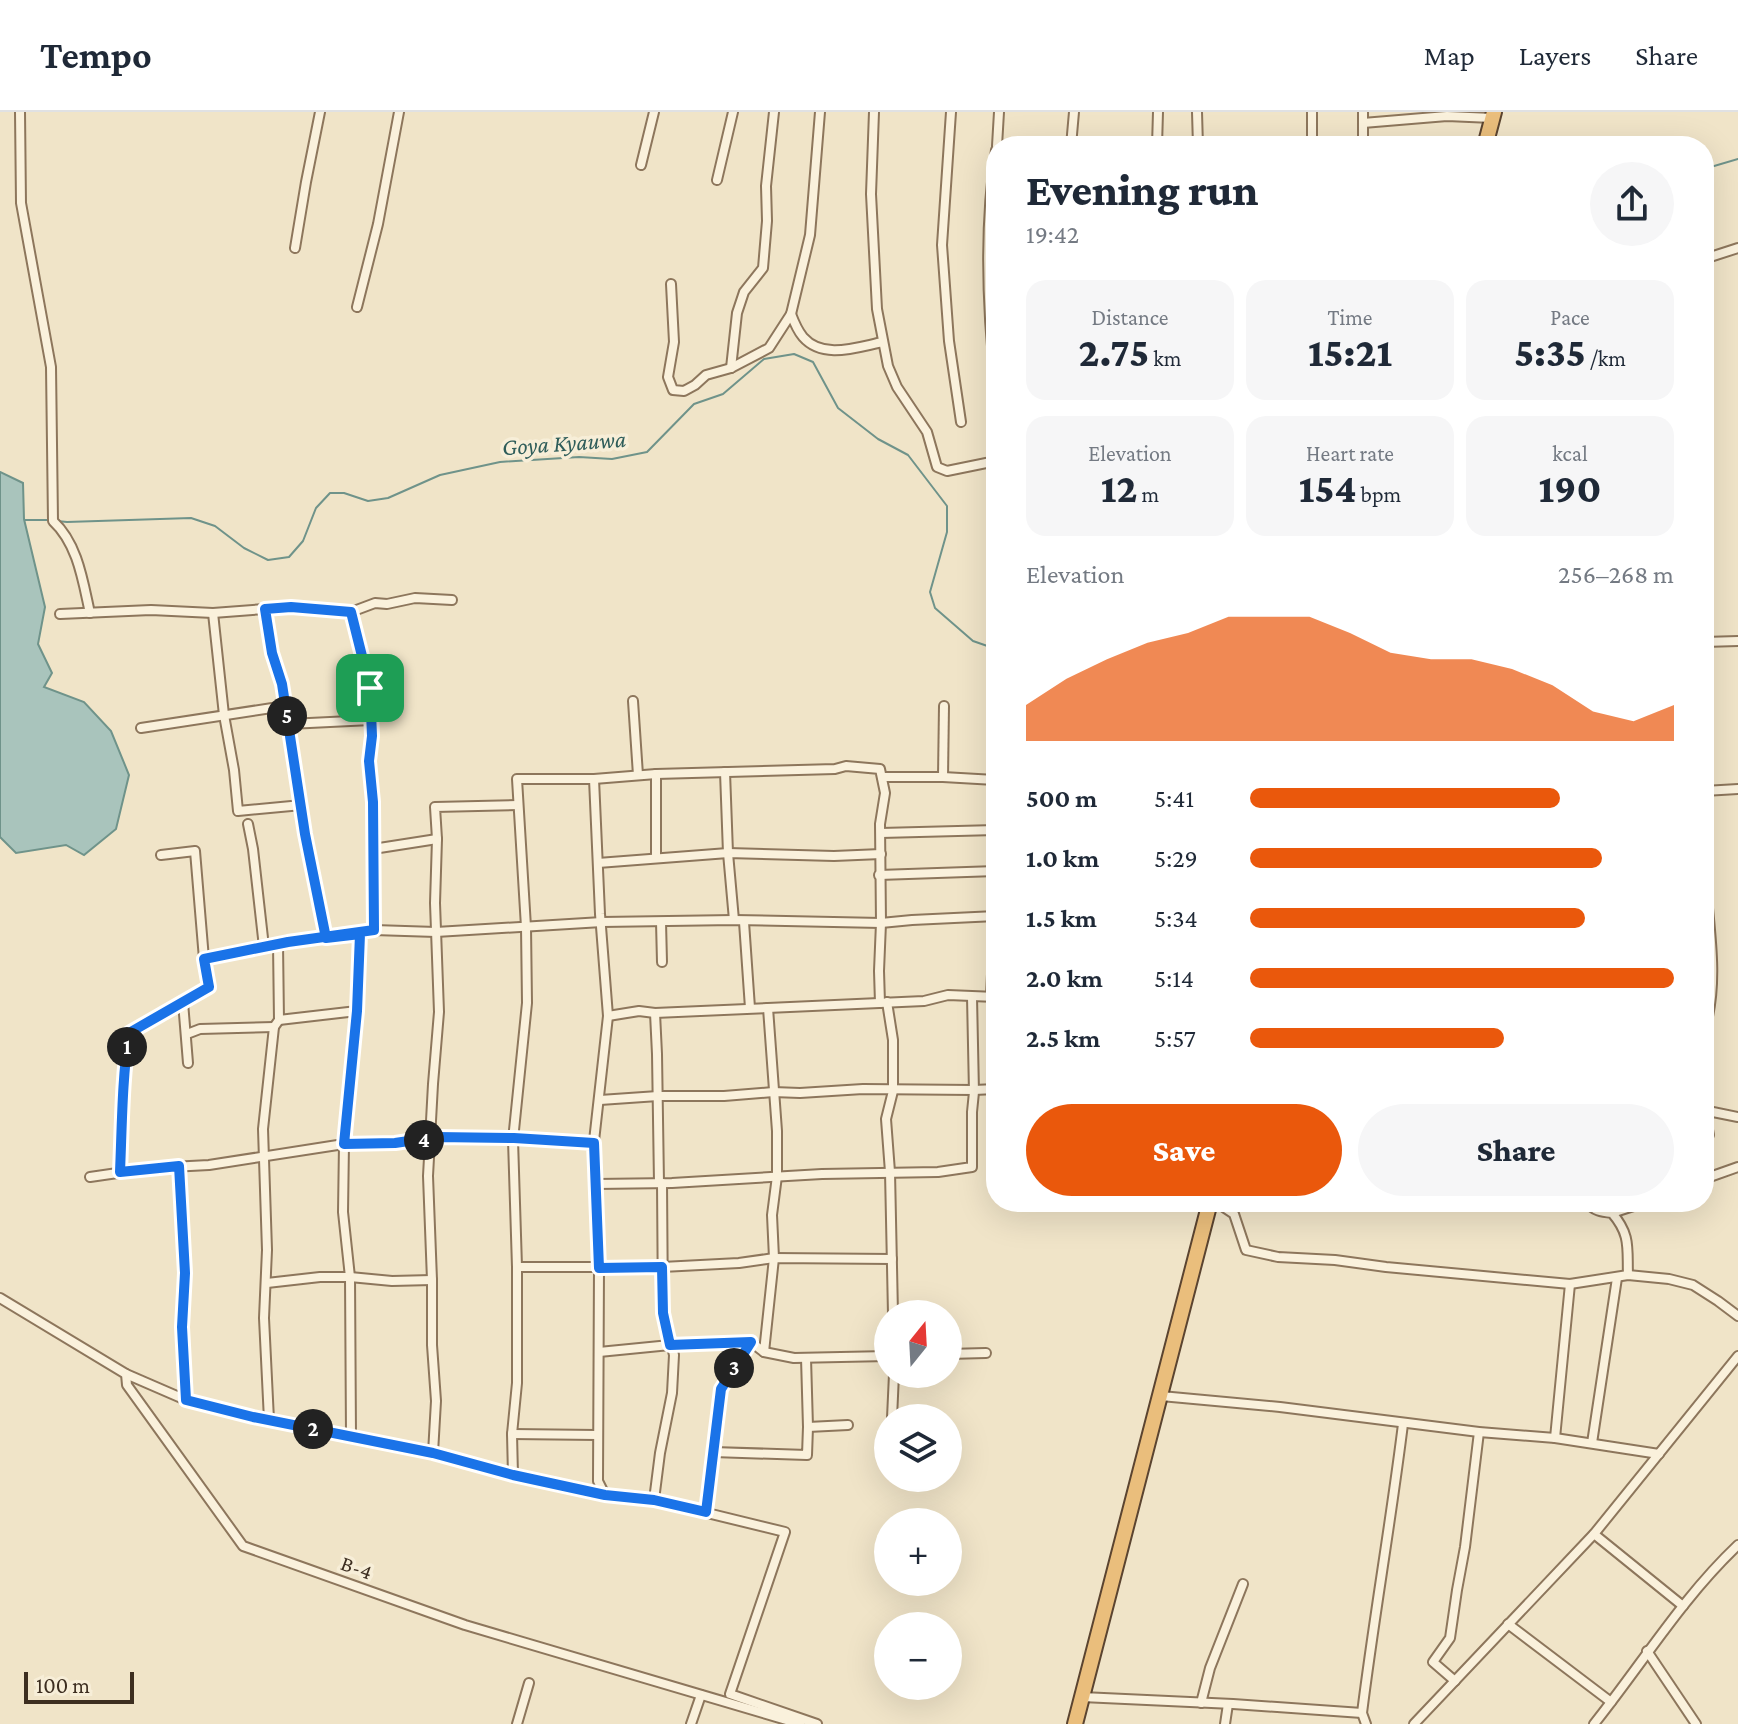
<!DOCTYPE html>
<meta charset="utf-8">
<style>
body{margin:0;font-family:"Crimson Pro",serif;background:#f6f6f7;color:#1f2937;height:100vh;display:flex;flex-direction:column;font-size:30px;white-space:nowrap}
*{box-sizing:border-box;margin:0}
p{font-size:26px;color:#747a83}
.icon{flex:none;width:44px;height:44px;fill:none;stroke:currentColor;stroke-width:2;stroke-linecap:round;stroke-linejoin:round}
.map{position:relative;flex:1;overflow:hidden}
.panel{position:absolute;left:986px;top:24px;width:728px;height:1076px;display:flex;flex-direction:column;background:#fff;border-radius:32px;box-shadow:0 8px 32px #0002}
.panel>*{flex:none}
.needle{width:52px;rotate:18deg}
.controls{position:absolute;left:874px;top:1188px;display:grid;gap:16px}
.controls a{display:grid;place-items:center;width:88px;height:88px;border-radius:50%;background:#fff;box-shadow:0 8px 32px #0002;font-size:40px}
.scale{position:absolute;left:24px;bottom:20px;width:110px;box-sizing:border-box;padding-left:8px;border:4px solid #3d2e20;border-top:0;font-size:22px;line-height:28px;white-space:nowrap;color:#3d2e20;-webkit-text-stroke:6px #f7eed8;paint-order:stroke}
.pin{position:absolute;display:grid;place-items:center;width:68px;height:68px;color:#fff;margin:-34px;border-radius:16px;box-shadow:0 4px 12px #0006}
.km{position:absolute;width:40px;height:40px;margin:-20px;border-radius:50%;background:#222;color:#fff;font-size:22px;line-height:40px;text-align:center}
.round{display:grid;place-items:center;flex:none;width:84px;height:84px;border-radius:42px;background:#f6f6f7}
.summary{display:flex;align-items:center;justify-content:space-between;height:136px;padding:0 40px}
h1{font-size:44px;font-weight:800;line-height:60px}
.stats{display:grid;grid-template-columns:repeat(3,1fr);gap:12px;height:136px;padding:8px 40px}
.stats div{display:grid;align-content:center;border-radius:20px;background:#f6f6f7;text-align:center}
.stats b{font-size:40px;font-weight:800}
.stats small{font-size:22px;font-weight:400}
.stats p{font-size:22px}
.chart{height:224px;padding:16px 40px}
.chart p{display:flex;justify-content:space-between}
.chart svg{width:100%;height:144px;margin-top:8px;fill:#ea580c;opacity:.7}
.action{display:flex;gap:16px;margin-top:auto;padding:16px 40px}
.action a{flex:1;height:92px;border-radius:48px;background:#ea580c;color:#fff;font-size:32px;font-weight:800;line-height:92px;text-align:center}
.action a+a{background:#f6f6f7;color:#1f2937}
ul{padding:0 40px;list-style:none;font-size:26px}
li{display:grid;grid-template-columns:128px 96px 1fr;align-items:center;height:60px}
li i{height:20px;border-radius:10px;background:#ea580c}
header{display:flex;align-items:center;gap:48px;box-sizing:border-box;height:112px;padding:0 40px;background:#fff;border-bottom:2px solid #e0e1e3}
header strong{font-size:38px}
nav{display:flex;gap:44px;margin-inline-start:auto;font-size:28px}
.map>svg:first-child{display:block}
</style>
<header>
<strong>Tempo</strong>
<nav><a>Map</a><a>Layers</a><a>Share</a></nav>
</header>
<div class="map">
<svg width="1738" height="1612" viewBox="0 0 1738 1612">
<rect width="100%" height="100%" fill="#f0e4c8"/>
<path fill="#a9c4bc" stroke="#6f938a" stroke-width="2" d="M0 360 23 371 24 407 45 495 38 532 52 561 44 575 84 590 111 619 129 663 116 717 84 743 66 733 16 741 0 725Z"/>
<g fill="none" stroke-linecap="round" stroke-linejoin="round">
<g stroke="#6f938a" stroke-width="2">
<path d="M1704 57 1738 47"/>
<path d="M25 408H50"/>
<path d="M57 409 67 410 191 406 215 414 244 436 268 448 289 445 303 429 316 396 330 381H344L368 389 388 386 440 363 500 350 579 345 612 347 647 340 694 292 723 282 764 247 794 242 813 250 838 296 878 327 908 343 947 394V420L930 480 935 496 973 529 996 537"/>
</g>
<g stroke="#8d765c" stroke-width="12">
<g id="minor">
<path d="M20 0 21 91 51 255 53 409C78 432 83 470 90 501"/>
<path d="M874 0 871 82 877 197 888 254 897 275 927 320 937 355 947 359 996 349"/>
<path d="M951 0 942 133 949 229 961 310"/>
<path d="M1197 0 1198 34"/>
<path d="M1312 0V34"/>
<path d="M1363 0V34"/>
<path d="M1363 11 1447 4 1492 6"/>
<path d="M997 34 999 0"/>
<path d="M1071 34 1074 0"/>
<path d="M1157 34 1158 0"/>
<path d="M996 38C984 116 987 197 996 275"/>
<path d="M641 53 654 0"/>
<path d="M717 68 733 0"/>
<path d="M295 136 306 70 320 0"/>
<path d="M1704 147 1738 136"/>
<path d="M671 172 674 230 668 265 673 278 684 279 695 273 706 263 731 256 769 236 791 202 810 123 820 0"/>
<path d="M357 195 378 112 399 0"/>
<path d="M791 202C794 210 798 219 803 225 823 248 857 235 883 230"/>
<path d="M731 256 737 201 744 180 763 156 767 109 766 74 774 0"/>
<path d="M265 497 272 541 282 572 305 722 326 826 360 822 357 899 344 1032 343 1100 350 1165 351 1324"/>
<path d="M351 500 370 576 372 624 369 649 373 690 374 818"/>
<path d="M213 501 224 603 234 658 238 699 302 693"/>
<path d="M60 502 151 498 213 501 291 495 351 500 375 491 387 492 415 486 452 488"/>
<path d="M1704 530 1738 529"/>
<path d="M633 589 638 663"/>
<path d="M289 612 371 608"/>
<path d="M141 616 285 594"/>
<path d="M996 646V712"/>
<path d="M1704 652C1706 687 1704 721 1705 756 1707 808 1719 858 1707 909L1704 911"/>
<path d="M725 660 728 741 734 808"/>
<path d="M656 662V745"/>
<path d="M882 665H943L995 668"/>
<path d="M943 665 944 594"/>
<path d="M594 667 600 802 608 904 594 1029 599 1156 598 1369 605 1383"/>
<path d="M1704 679 1738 677"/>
<path d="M248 712 253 737 264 835"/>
<path d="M881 721 996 718"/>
<path d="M373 737 437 727"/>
<path d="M161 743 195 739 204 847 209 875 183 890 188 951"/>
<path d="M598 751 728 741 834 744 881 742"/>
<path d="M879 763 996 759"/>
<path d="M661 810 662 850"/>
<path d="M744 810 750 896"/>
<path d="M355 822 374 818 436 820 602 810 734 808 881 811 912 808 996 804"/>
<path d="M204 847 288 830 329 826"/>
<path d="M991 884 996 775"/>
<path d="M887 890 893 928V979L886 1007 890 1060 893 1202"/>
<path d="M655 901 657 942 659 1071"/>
<path d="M608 904 639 899 655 901 924 889 948 883 996 885"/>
<path d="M279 908 357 899"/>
<path d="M187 922 200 917 274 915"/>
<path d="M600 988 658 984H724L773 980 800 981 863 977 974 978 996 977"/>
<path d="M1705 998 1708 999 1707 1012 1709 1023"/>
<path d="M1708 999 1738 1005"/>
<path d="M179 1054 185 1161 182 1215 186 1288"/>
<path d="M120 1060C122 1014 122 967 129 921L183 890"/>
<path d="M90 1065 152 1056 209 1053 344 1032 395 1031 436 1025 514 1026 594 1031"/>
<path d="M1704 1067 1738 1055"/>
<path d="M596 1072 672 1071 822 1062 938 1060 972 1055V1000L974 980 972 885"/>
<path d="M1216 1090 1234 1102 1246 1138 1278 1145 1335 1148 1386 1155 1570 1172 1628 1163 1669 1167 1693 1173 1718 1189 1738 1204"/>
<path d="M1587 1090C1594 1099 1601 1100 1612 1101 1631 1123 1627 1136 1628 1163"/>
<path d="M1612 1101 1646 1090"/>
<path d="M517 1155H662L739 1151 774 1146 892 1147"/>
<path d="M267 1171 320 1165H350L392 1169 432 1168"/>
<path d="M0 1186 126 1262 127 1273 243 1434 465 1513 800 1612"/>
<path d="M599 1240 670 1233 751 1230 764 1240 794 1246 888 1244"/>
<path d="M764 1240 774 1146 772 1103 777 1064V1019L768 896"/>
<path d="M948 1242 986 1241"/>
<path d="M126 1262 186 1288 253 1305 433 1341 513 1363 605 1383 654 1388 785 1420 730 1582 817 1612"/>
<path d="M1161 1284 1280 1295 1479 1320 1555 1326 1659 1342"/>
<path d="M892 1306 894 1262"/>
<path d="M269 1308 264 1206 267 1138 263 1017 274 915 279 908 278 832"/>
<path d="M808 1315 848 1313"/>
<path d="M512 1322 597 1323"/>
<path d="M1555 1326 1570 1172"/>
<path d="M1592 1331 1617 1166"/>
<path d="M713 1340 807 1343 808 1315 806 1246"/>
<path d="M433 1341 436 1289 432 1233V1168L428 1064 433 972 439 900 435 791 437 727 435 695 518 693"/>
<path d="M513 1363 512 1322 517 1271V1155L513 1028 527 891 526 815 517 667H594L656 662 835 657 846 654 880 657 885 681 880 712 881 811 879 859 880 891"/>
<path d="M654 1388 660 1341 672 1281 674 1243 663 1201 662 1071"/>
<path d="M706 1400 721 1277 751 1230"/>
<path d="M1594 1422 1683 1494"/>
<path d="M1508 1512 1611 1590"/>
<path d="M1647 1539 1696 1612"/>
<path d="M1455 1569 1433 1550 1450 1526 1457 1478 1465 1435 1479 1320"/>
<path d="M1082 1585 1233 1592 1362 1601"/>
<path d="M1201 1591 1210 1556 1243 1472"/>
<path d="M517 1612 529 1571"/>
<path d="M691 1612 701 1583"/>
<path d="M1225 1612 1228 1592"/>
<path d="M1366 1612 1362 1601C1374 1505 1391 1409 1403 1312"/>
<path d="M1414 1612 1594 1422 1738 1244"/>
<path d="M1594 1612C1642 1552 1682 1486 1738 1433"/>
</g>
</g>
<g stroke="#5b4430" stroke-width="18">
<g id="trunk">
<path d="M1485 34 1494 0"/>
<path d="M1075 1612 1210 1090"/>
</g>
</g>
<use href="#minor" stroke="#faf1dc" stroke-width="8"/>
<use href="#trunk" stroke="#eabe7c" stroke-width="14"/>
</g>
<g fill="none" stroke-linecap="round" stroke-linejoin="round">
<g stroke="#fff" stroke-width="16">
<path id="route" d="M370 576 372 624 369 649 373 690 374 818 288 830 204 847 209 875 129 921C122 967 122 1014 120 1060L179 1054 185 1161 182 1215 186 1288 253 1305 433 1341 513 1363 605 1383 654 1388 706 1400 721 1277 751 1230 670 1233 663 1201 662 1155 599 1156 594 1031 514 1026 436 1025 395 1031 344 1032 357 899 360 822 326 826 305 722 282 572 272 541 265 497 291 495 351 500 370 576"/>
</g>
<use href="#route" stroke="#1a73e8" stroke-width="10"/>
</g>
<g text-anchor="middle" stroke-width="7" stroke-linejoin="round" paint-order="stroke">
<g font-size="22" fill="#3d2e20" stroke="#f7eed8">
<text transform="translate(357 1455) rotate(20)" y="8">B-4</text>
</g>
<g font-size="24" font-style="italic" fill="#2f5d5a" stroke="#f7eed8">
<text transform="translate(564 331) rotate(-4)" y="8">Goya Kyauwa</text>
</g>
</g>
</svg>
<div class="controls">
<a><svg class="needle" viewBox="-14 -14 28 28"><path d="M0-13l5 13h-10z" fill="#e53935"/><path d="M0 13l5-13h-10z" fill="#747a83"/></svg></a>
<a><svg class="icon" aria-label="layers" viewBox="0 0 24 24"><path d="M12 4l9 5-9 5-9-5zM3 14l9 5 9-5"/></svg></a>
<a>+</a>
<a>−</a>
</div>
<div class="scale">100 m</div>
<div class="pin" style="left:370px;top:576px;background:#1e9e55"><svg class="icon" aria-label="arrive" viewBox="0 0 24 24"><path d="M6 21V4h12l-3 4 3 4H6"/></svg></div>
<b class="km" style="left:127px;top:935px">1</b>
<b class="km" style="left:313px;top:1317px">2</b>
<b class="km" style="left:734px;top:1256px">3</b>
<b class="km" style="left:424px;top:1028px">4</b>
<b class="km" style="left:287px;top:604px">5</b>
<section class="panel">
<div class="summary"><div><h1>Evening run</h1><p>19:42</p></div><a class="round"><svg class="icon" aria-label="share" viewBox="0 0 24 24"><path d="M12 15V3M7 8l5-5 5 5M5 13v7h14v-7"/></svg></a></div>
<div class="stats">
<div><p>Distance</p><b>2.75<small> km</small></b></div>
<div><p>Time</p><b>15:21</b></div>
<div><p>Pace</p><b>5:35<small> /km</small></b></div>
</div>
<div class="stats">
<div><p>Elevation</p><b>12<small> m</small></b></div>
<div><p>Heart rate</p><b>154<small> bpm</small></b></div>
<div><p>kcal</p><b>190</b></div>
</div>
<div class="chart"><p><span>Elevation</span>256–268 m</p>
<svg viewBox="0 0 160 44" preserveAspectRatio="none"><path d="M0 44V33L10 25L20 19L30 14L40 11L50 6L60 6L70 6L80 11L90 17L100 19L110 19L120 22L130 27L140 35L150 38L160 33V44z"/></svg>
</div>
<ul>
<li><b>500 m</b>5:41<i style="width:73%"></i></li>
<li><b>1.0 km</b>5:29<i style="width:83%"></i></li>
<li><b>1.5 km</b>5:34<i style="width:79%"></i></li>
<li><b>2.0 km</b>5:14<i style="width:100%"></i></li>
<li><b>2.5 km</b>5:57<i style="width:60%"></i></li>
</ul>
<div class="action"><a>Save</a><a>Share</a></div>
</section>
</div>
